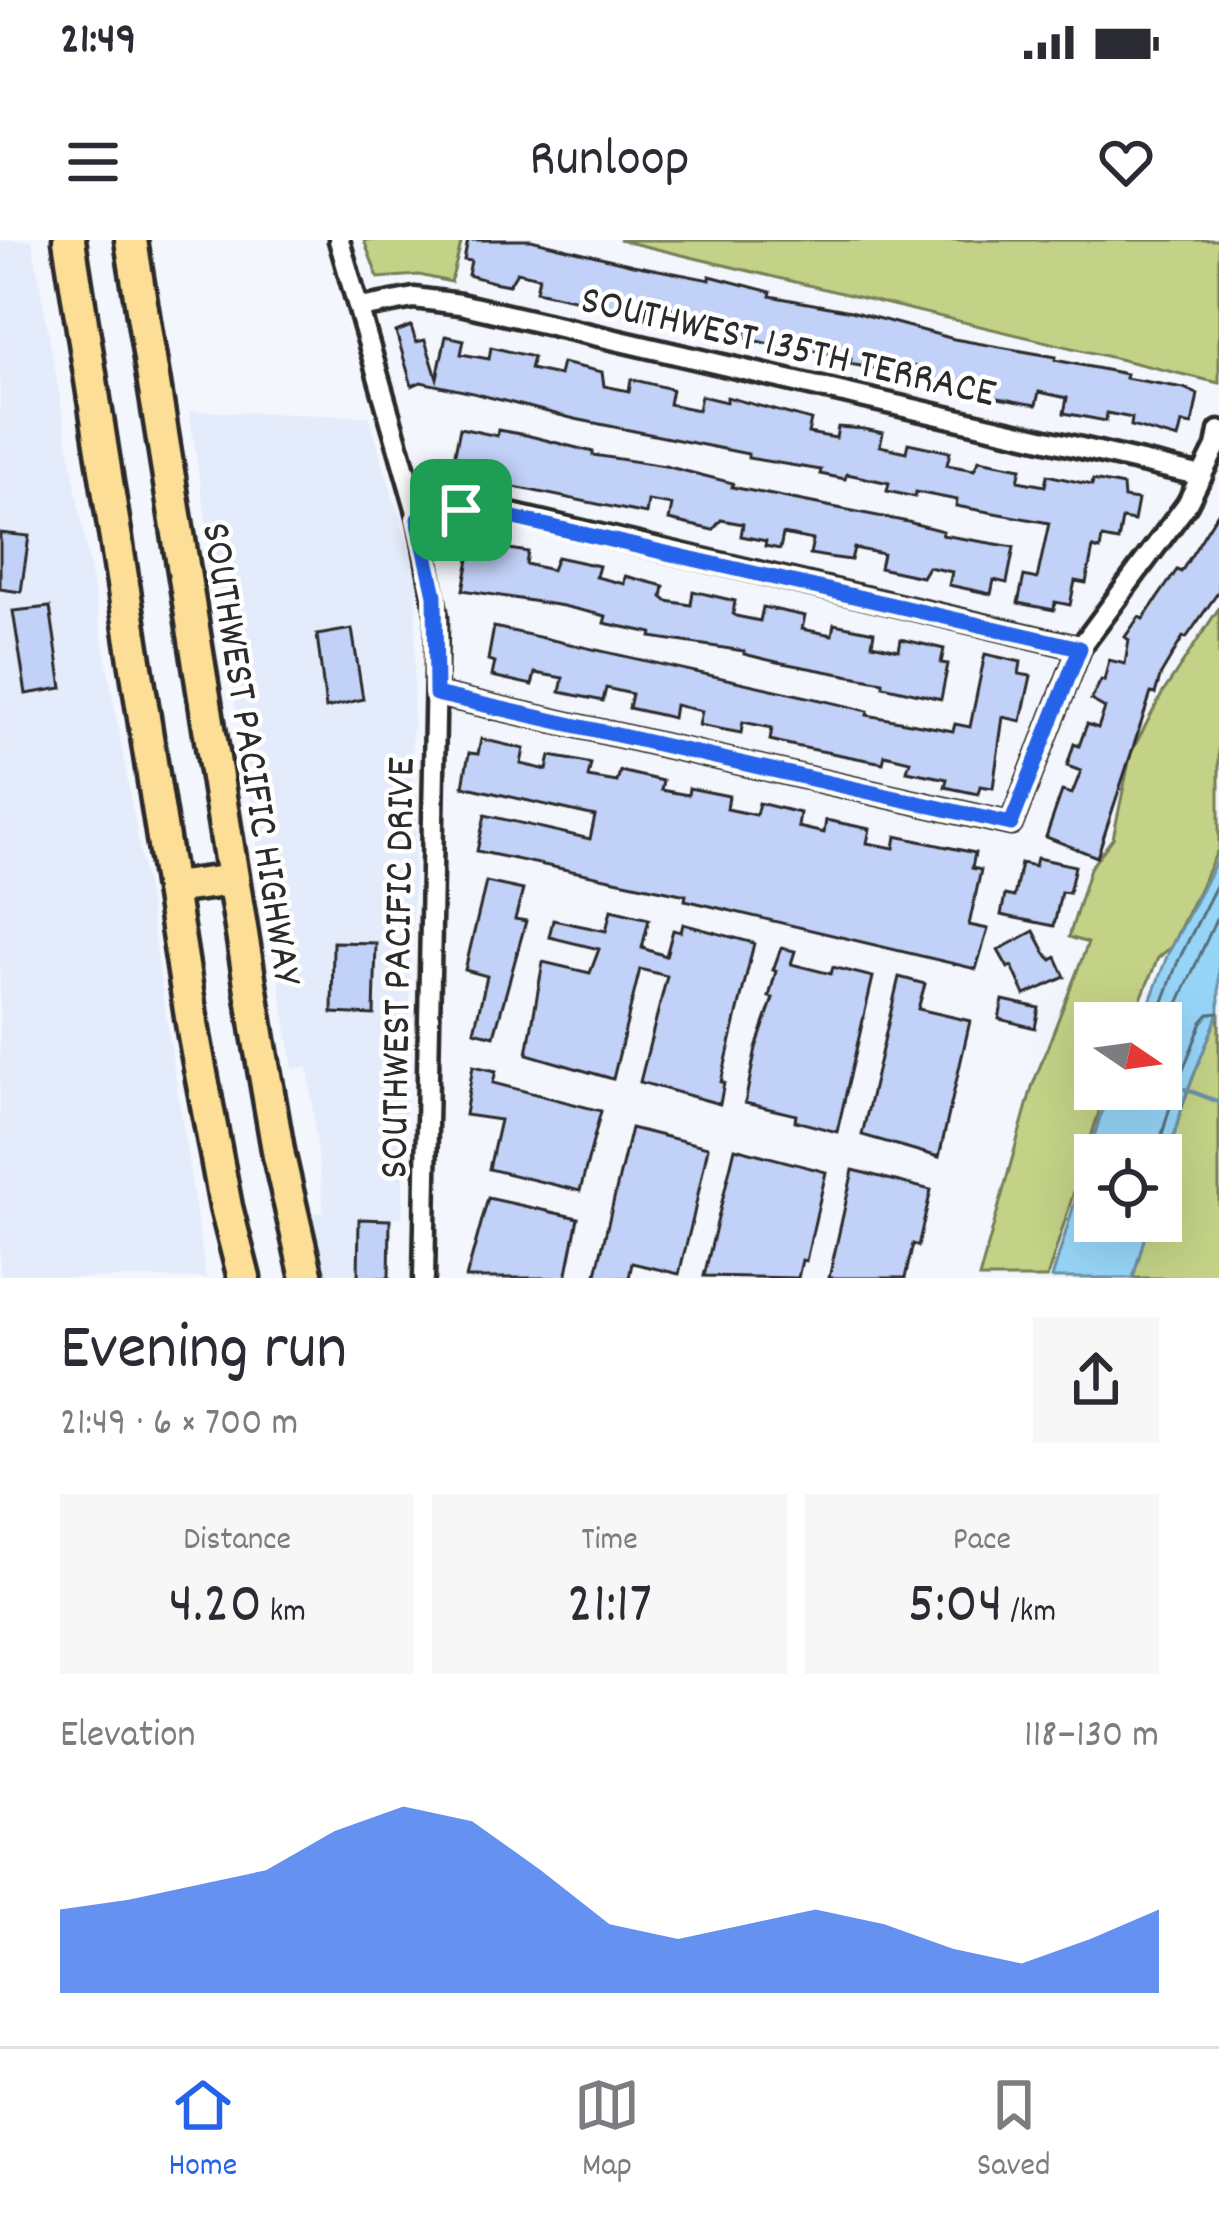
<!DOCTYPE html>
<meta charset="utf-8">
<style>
body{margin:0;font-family:Dekko,sans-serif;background:#f7f7f7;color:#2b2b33;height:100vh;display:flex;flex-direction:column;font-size:45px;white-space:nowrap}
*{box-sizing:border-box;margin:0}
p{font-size:39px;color:#7c7c81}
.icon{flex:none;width:66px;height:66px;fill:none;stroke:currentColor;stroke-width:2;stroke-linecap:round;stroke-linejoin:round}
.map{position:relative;height:1038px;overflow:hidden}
.sheet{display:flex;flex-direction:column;background:#fff;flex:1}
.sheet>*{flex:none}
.needle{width:78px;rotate:103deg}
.tools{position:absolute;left:1074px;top:762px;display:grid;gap:24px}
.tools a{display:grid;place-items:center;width:108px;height:108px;border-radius:0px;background:#fff;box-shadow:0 12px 48px #0002;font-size:60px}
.pin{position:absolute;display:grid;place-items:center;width:102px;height:102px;color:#fff;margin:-51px;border-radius:24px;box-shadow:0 6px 18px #0006}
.round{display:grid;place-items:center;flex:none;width:126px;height:126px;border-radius:0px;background:#f7f7f7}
.summary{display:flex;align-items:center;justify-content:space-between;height:204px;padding:0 60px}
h1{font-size:66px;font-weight:600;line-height:90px}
.stats{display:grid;grid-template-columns:repeat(3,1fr);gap:18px;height:204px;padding:12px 60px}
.stats div{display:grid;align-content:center;border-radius:0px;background:#f7f7f7;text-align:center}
.stats b{font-size:60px;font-weight:600}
.stats small{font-size:33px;font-weight:400}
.stats p{font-size:33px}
.chart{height:336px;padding:24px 60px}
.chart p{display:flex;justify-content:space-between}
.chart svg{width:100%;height:216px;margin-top:12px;fill:#2563eb;opacity:.7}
.status{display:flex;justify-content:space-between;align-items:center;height:84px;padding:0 60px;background:#fff;direction:ltr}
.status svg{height:33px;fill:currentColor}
header{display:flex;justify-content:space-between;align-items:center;height:156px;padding:0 60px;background:#fff;font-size:54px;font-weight:600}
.tabs{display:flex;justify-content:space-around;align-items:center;height:168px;border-top:3px solid #e1e1e2;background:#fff;font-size:33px;color:#7c7c81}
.tabs a{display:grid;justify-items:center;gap:6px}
.tabs .on{color:#2563eb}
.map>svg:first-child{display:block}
</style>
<div class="status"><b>21:49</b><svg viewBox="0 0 49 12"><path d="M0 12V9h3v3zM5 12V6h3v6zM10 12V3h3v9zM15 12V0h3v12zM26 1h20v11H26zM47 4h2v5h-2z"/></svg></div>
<header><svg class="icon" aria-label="menu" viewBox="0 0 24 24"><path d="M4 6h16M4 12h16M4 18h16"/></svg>Runloop<svg class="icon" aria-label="heart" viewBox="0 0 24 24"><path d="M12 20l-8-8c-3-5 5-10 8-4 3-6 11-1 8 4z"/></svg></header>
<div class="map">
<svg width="1219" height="1038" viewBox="0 0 1219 1038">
<rect width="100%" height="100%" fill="#f3f6fd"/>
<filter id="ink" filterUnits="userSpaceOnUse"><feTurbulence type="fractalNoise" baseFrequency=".00833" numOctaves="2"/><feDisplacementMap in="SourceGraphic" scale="24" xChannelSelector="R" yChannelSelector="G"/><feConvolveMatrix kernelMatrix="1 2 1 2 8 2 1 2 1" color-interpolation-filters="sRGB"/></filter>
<g filter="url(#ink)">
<g fill="#e4ebfb">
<path d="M0 0H32L147 651 206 1038H0Z"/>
<path d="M189 171 369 176 417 338 411 554 417 555 402 978H392L391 1038H321L305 973H324L308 827 293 829Z"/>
</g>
<g fill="#c3d286" stroke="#777e58" stroke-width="3">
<path d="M364 0H462L451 42 419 35 378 38Z"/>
<path d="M619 0H1219V143Z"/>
<path d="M1219 368V608L1171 707 1158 718 1131 783H1095V849H1106L1047 1038H979L1032 847 1088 703 1069 697 1090 628 1113 598 1131 513 1162 454Z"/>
<path d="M1219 772V1038H1133L1149 981H1161C1161 908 1192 840 1219 772Z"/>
</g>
<path fill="#97d5f8" stroke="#6c91a6" stroke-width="3" d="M1219 616V772L1186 854 1161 941V915H1095V981H1149L1133 1038H1052L1100 877 1113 849H1161V783H1142L1167 716Z"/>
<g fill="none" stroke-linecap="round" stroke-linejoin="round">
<g stroke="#566f7d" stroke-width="3">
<path d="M1155 783 1178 721 1219 640"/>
<path d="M1161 801 1219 673"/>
<path d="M1156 915 1175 850 1202 782 1209 774 1219 773"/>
</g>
<path stroke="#6c91a6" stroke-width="4.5" d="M1185 849 1219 862"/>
</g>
<g fill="#c2d1f7" stroke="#2b2b2b" stroke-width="3">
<path d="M468 0H531L633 25 710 40V36L771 52 770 56 851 71 954 99 1056 117 1055 120 1126 134 1125 138 1184 148 1198 154 1192 185 1182 183 1178 199 1131 186 1132 178 1107 173 1106 181 1064 173 1067 158 1039 152 1036 165 1024 163 993 157 996 143 969 138 966 150 922 140 924 129 899 123 897 133 850 124 851 119 805 108 804 112 744 98 747 83 721 77 718 93 671 82 673 68 648 63 645 78 604 67 606 54 580 50 578 60 536 51 539 37 517 32 509 45 493 42 468 35 471 21 464 20Z"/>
<path d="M411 86 416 102 425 100 437 138 446 96 464 100 461 114 489 119 491 107 533 117 530 129 559 135 562 123 602 132 604 146 629 151 631 139 672 149 669 164 698 170 701 156 726 162 727 157 811 180 808 193 836 198 838 187 864 189 883 193 880 206 906 212 908 203 950 212 947 225 974 230 979 220 1021 228 1018 241 1045 246 1047 235 1092 245 1093 240 1123 246 1124 258 1138 260 1134 281 1122 279 1118 301 1102 298 1100 310 1093 308 1086 343 1075 341 1070 365 1055 362 1054 370 1018 363 1024 336 1037 339 1049 283 956 266 957 260 916 252 915 257 887 251 889 243 847 234 845 239 820 234 821 230 748 218V214L575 179 473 153 421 142 412 146 396 92Z"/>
<path d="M460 188 497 196 498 190 526 195 593 212V215L665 226 733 243 732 247 908 282 943 291 942 295 1014 307 1007 343 994 340 991 354 949 345 952 332 928 327 922 337 880 328 883 314 854 308 851 320 828 317 810 314 813 300 783 294 780 309 765 306 766 301 741 296 743 284 721 280 713 290 669 280 672 265 648 261 646 274 461 236 463 224 454 218Z"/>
<path d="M1219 271V351L1186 398 1183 397 1161 434 1155 454 1151 453 1097 617 1046 597 1062 551 1072 554 1081 531 1067 526 1074 504 1079 506 1087 484 1098 488 1105 468 1091 460 1101 440 1104 441 1109 420 1125 424 1129 400 1125 397 1139 377 1143 379 1177 330 1181 332Z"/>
<path d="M0 293 29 296 21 352 0 349Z"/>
<path d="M485 305 528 312 526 324 552 330 557 317 599 326 596 337 624 344 625 336 664 346 662 357 667 361 691 365 693 351 735 361 733 374 736 376 760 381 763 367 805 376 802 389 832 395 834 384 874 392 872 404 899 410 901 399 944 409 941 423 948 424 941 459 883 446V442L777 422 744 414V411L651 397 652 393 604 383 606 376 563 366 463 350 470 314 482 316Z"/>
<path d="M50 367 62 448 26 454 13 371Z"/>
<path d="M494 387 830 462 868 471 867 475 953 491 955 484 970 487 985 414 1021 422 1019 434 1031 436 1021 481 1003 477 993 548 980 546 978 554 945 547 947 539 907 531 910 521 885 515 883 523 795 506 770 500 772 488 743 482 741 493 699 485 702 471 675 465 673 478 656 474 629 468 632 454 606 448 603 461 560 452 563 438 535 433 532 445 492 436 495 422 488 420Z"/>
<path d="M352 389 363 459 326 468 317 395Z"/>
<path d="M481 499 524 509 521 524 547 530 550 516 573 520 591 524 588 537 617 542 620 531 663 541 661 550 688 555 689 548 729 556 727 569 756 575 759 563 800 573 798 587 824 593 826 580 870 589 867 603 894 608 896 596 975 613 972 628 981 630 969 685 988 689 976 729 685 660 686 655 477 611 485 575 590 599 595 576 463 546 469 513 478 514Z"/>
<path d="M1037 618 1075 626 1069 653 1061 652 1054 686 1001 675 1005 655 1014 657 1021 623 1035 626Z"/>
<path d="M486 642 523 650 515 679 526 681 494 796 474 791 487 736 465 730Z"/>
<path d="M611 670 649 679 642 708 666 716 673 690 681 692 683 684 754 703 721 842 724 843 720 864 640 842 667 736 640 729 613 839 527 814 543 722 590 733 599 709 549 697 553 680 606 691Z"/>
<path d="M1034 691 1046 714 1052 720 1056 717 1065 737 1025 755 1012 726 1008 728 998 710Z"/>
<path d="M333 702 376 703 374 775 332 773Z"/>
<path d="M781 708 795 711 791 724 831 734 833 727 873 737 837 892 795 881 796 875 745 863 756 808 773 758 769 757 776 731 773 730Z"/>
<path d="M899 737 925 744 918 769 970 781 939 917 862 895Z"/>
<path d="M1003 760 1039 768 1035 788 999 779Z"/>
<path d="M473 826 496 831 493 843 601 871 580 951 489 929 500 880 465 875Z"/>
<path d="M631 888 708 907 693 978 679 1034 632 1023 629 1038H595Z"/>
<path d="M735 908 826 932 806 1021 802 1020 798 1038 704 1036Z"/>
<path d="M853 930 931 950 918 1006 913 1004 905 1038H829Z"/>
<path d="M488 958 578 978 566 1038H466Z"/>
<path d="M359 979 390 980 389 1038H358Z"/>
</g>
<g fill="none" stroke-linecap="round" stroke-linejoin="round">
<g stroke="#2b2b2b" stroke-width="27">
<g id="minor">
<path d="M339 0 419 279 437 377 424 1038"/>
<path d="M360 68 414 58 460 64 1202 236"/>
<path d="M419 279 475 269 506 273 1080 408"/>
<path d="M436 454 1011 584 1080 408 1187 264 1216 207 1219 191"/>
</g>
</g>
<g stroke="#2b2b2b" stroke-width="39">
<g id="trunk">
<path d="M69 0 194 796 226 967 244 1038"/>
<path d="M131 0 259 800 279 916 307 1038"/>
<path d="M172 648 233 640"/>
</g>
</g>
<use href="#minor" stroke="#fff" stroke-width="18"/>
<use href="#trunk" stroke="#fdde96" stroke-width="30"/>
</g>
</g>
<g fill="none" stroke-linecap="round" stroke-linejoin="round" filter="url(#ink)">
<g stroke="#fff" stroke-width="24">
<path id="route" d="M475 269 1080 408 1011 584 436 454 435 355 418 279Z"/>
</g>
<use href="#route" stroke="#2563eb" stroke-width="15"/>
</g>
<g text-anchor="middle" stroke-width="9" stroke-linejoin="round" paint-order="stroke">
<g font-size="42" fill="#2b2b2b" stroke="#fff">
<text transform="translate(789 103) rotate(13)" y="15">SOUTHWEST 135TH TERRACE</text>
<text transform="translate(255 513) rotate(81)" y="15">SOUTHWEST PACIFIC HIGHWAY</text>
<text transform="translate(394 728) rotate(-89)" y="15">SOUTHWEST PACIFIC DRIVE</text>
</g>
</g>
</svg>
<div class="tools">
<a><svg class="needle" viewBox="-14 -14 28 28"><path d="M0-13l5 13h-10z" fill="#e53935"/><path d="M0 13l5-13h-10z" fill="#7c7c81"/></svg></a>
<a><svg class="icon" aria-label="locate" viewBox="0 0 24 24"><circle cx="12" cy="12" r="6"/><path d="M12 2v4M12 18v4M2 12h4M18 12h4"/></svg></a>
</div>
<div class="pin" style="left:461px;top:270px;background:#1e9e55"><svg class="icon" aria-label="arrive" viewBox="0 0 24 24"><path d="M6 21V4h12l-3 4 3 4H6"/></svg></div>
</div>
<section class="sheet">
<div class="summary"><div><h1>Evening run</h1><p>21:49 · 6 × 700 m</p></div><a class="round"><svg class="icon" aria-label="share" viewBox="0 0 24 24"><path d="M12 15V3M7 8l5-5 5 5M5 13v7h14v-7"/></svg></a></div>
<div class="stats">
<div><p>Distance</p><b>4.20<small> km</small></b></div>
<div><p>Time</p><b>21:17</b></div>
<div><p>Pace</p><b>5:04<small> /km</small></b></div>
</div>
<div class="chart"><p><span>Elevation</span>118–130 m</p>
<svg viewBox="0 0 160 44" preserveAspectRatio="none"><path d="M0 44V27L10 25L20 22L30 19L40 11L50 6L60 9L70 19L80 30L90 33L100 30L110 27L120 30L130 35L140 38L150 33L160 27V44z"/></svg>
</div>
</section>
<nav class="tabs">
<a class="on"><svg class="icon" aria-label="home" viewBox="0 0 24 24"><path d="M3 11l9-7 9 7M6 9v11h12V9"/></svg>Home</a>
<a><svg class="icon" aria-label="map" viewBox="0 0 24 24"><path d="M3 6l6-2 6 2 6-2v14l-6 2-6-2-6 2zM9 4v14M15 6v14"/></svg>Map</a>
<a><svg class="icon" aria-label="saved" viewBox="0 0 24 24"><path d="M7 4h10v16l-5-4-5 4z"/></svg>Saved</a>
</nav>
